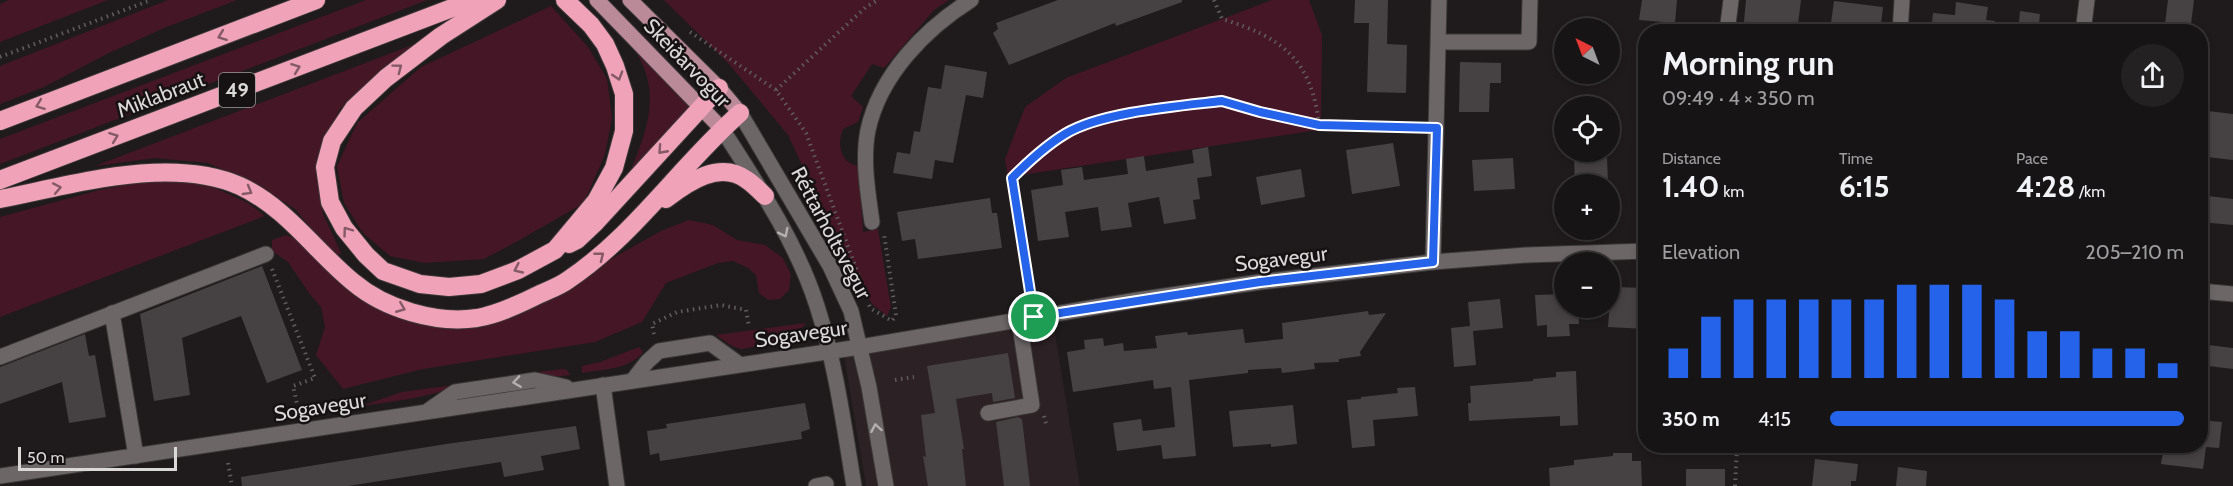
<!DOCTYPE html>
<meta charset="utf-8">
<style>
body{margin:0;font-family:Cabin,sans-serif;background:#242122;color:#f1f3f6;height:100vh;display:flex;flex-direction:column;font-size:22px;white-space:nowrap}
*{box-sizing:border-box;margin:0}
p{font-size:20px;color:#9e9ea0}
.icon{flex:none;width:33px;height:33px;fill:none;stroke:currentColor;stroke-width:2;stroke-linecap:round;stroke-linejoin:round}
.map{position:relative;flex:1;overflow:hidden}
.details{position:absolute;left:1638px;top:24px;width:570px;height:429px;display:flex;flex-direction:column;background:#171415;border-radius:24px;box-shadow:0 3px 9px #0003,0 0 0 2px #363334}
.details>*{flex:none}
.needle{width:39px;rotate:318deg}
.buttons{position:absolute;left:1554px;top:18px;display:grid;gap:12px}
.buttons a{display:grid;place-items:center;width:66px;height:66px;border-radius:50%;background:#171415;box-shadow:0 3px 9px #0003,0 0 0 2px #363334;font-size:30px}
.scale{position:absolute;left:18px;bottom:15px;width:159px;box-sizing:border-box;padding-left:6px;border:3px solid #dbd8d8;border-top:0;font-size:16px;line-height:21px;white-space:nowrap;color:#dbd8d8;-webkit-text-stroke:4px #161213;paint-order:stroke}
.pin{position:absolute;display:grid;place-items:center;width:51px;height:51px;color:#fff;margin:-26px;border:3px solid #fff;border-radius:50%;box-shadow:0 2px 6px #0007}
.round{display:grid;place-items:center;flex:none;width:63px;height:63px;border-radius:32px;background:#242122}
.summary{display:flex;align-items:center;justify-content:space-between;height:102px;padding:0 24px}
h1{font-size:33px;font-weight:700;line-height:45px}
.figures{display:grid;grid-template-columns:repeat(3,1fr);gap:9px;height:102px;padding:6px 24px}
.figures div{display:grid;align-content:center}
.figures b{font-size:30px;font-weight:700}
.figures small{font-size:16px;font-weight:400}
.figures p{font-size:16px}
.chart{height:168px;padding:12px 24px}
.chart p{display:flex;justify-content:space-between}
.chart svg{width:100%;height:108px;margin-top:6px;stroke:#2563eb;stroke-width:6}
ul{padding:0 24px;list-style:none;font-size:20px}
li{display:grid;grid-template-columns:96px 72px 1fr;align-items:center;height:45px}
li i{height:15px;border-radius:8px;background:#2563eb}
.map>svg:first-child{display:block}
</style>
<div class="map">
<svg width="2233" height="486" viewBox="0 0 2233 486">
<rect width="100%" height="100%" fill="#1f1b1c"/>
<path fill="#2c2124" d="M1053 322 1080 486H866L844 356Z"/>
<g fill="#451626">
<path d="M9 0H108L0 42V4Z"/>
<path d="M168 0H237L164 28 107 54 44 87 0 104V66Z"/>
<path d="M366 0H427L0 164V139Z"/>
<path d="M664 0H949L934 10 884 68 872 64 851 96 863 107 858 122 843 129C837 145 840 163 859 166L863 232 878 229 891 307 887 316 873 305 852 272 788 135 729 64Z"/>
<path d="M1272 0H1309L1322 35 1321 116 1318 130 1008 177 1005 159 1025 107 1066 78Z"/>
<path d="M551 6 588 47 607 79 612 118 605 154 584 203 518 241 484 259 425 263 390 256 363 233 344 203 337 166 357 123 421 67Z"/>
<path d="M631 43 695 108 628 177C642 142 659 106 644 68 641 59 635 51 631 43Z"/>
<path d="M415 44 339 110 317 174 323 214 341 253 335 257 295 209 259 186 208 163 155 158 95 166Z"/>
<path d="M162 179 211 186 248 203 265 216 0 317V217L103 189Z"/>
<path d="M689 220 713 225 737 240 765 245 783 258 791 275 789 290 780 299 768 300 759 293 756 275 748 268 733 261 718 263 666 283 642 322 595 342 423 369 343 389 316 355 325 327 321 307 309 293 288 262 272 251V240L286 235 303 242 351 287 441 325 566 290 611 259 661 231Z"/>
<path d="M806 323 795 335 785 342 741 349 732 346 716 335Z"/>
<path d="M639 347 643 352C629 370 604 369 582 373V366L600 362Z"/>
<path d="M562 369 567 370 570 375 551 377 524 374Z"/>
<path d="M461 384C429 398 395 401 361 406L402 392Z"/>
</g>
<g fill="#464142">
<path d="M1058 0H1182V2L1116 26 1115 23 1009 65 993 33 998 29 996 23Z"/>
<path d="M1355 0H1388L1387 44 1407 45 1406 93 1367 92 1369 23H1354Z"/>
<path d="M1642 0H1677L1675 23 1639 20Z"/>
<path d="M1746 0H1801L1797 32H1743Z"/>
<path d="M2168 0H2194L2190 32H2164Z"/>
<path d="M1834 1 1883 7 1880 32 1830 30Z"/>
<path d="M1956 2 1988 7 1986 20 1995 21 1994 32H1931L1933 13 1955 15Z"/>
<path d="M2020 11 2040 14 2038 32H2018Z"/>
<path d="M1460 62 1501 63V83H1490L1489 112H1459Z"/>
<path d="M945 65 987 72 983 98 966 95 953 163 935 160 932 179 893 173 897 152 910 154 914 131 920 132 928 87 941 89Z"/>
<path d="M2200 110 2233 114V160L2207 157 2209 142 2200 141Z"/>
<path d="M1393 143 1400 186 1352 194 1346 150Z"/>
<path d="M1208 147 1212 176 1197 178 1200 199 1193 200 1196 219 1164 224 1159 197 1128 203 1132 227 1101 231 1098 207 1065 212 1069 237 1038 241 1031 190 1063 185 1061 170 1082 167 1084 180 1128 174 1126 159 1144 156 1146 171 1194 163 1192 150Z"/>
<path d="M1607 157 1608 184H1575L1574 158Z"/>
<path d="M1513 158 1515 189 1474 191 1472 160Z"/>
<path d="M1301 169 1305 197 1261 205 1256 177Z"/>
<path d="M2200 195 2233 199V225L2200 222Z"/>
<path d="M990 198 992 213H997L1002 248 918 259 915 239 902 241 897 212Z"/>
<path d="M262 266 302 370 267 383 241 316 182 338 190 395 154 401 140 314Z"/>
<path d="M1614 287 1646 288V329L1608 327 1610 301H1613Z"/>
<path d="M1564 294V308H1578L1579 324H1569L1570 336 1547 337V325L1537 326 1535 295Z"/>
<path d="M1500 299 1503 328 1473 331 1476 365 1454 367 1451 328 1470 326 1468 302Z"/>
<path d="M1368 311 1369 315 1386 313 1360 352 1361 356 1339 359V362L1314 363 1315 369 1282 373 1281 368 1248 370V373L1189 380 1196 456 1163 459 1161 445 1117 451 1113 423 1141 419 1143 431 1175 427 1171 387 1154 389 1153 380 1073 392 1067 352 1085 349 1084 340 1103 338 1104 346 1123 343 1124 351 1157 348 1155 336 1187 332 1188 335 1243 329 1245 343 1283 339 1282 323Z"/>
<path d="M85 334 89 356 95 355 106 417 69 423 62 382 0 404V367Z"/>
<path d="M2200 344 2233 348V369L2200 365Z"/>
<path d="M1008 353 1015 398 993 402 992 393 956 399 964 449H962L966 486H928L923 456 926 457 921 415 935 413 927 366Z"/>
<path d="M1576 371 1578 425 1560 426V416L1469 421 1468 403H1471L1470 386 1533 381V379L1556 377V372Z"/>
<path d="M1415 387 1418 416 1373 420 1375 446 1352 448 1347 400 1361 399V397L1398 393 1397 388Z"/>
<path d="M805 403 810 429 801 432 802 439 660 461 659 453 650 455 647 431 667 428 666 424Z"/>
<path d="M1293 405 1297 444 1271 447V444L1233 447 1229 411Z"/>
<path d="M1018 417 1022 419 1030 486H1004L996 422Z"/>
<path d="M2200 420 2222 422 2219 448 2206 447 2203 469 2161 464 2164 446H2200Z"/>
<path d="M576 426 580 449 541 456 544 470 504 477 501 462 348 486H242L241 477 446 444Z"/>
<path d="M1613 453H1632V461H1641L1642 486H1550L1549 468 1574 465V460L1613 456Z"/>
<path d="M1815 459 1858 464 1856 481H1851V486H1812Z"/>
<path d="M1898 467 1927 471 1926 486H1896Z"/>
<rect x="1686" y="469" width="39" height="17"/>
</g>
<g fill="none" stroke-linecap="round" stroke-linejoin="round">
<g stroke="#3b3838" stroke-width="17">
<g id="minor">
<path d="M1727 32 1731 0"/>
<path d="M1900 32 1902 0"/>
<path d="M2083 32 2087 0"/>
<path d="M1439 42H1529L1530 0"/>
<path d="M740 113 830 266 851 311 869 387 886 486"/>
<path d="M722 129C758 185 797 243 817 306 836 365 844 426 854 486"/>
<path d="M872 222C868 193 862 160 868 130 880 75 925 29 971 0"/>
<path d="M1433 262 1439 0"/>
<path d="M2200 291 2233 294"/>
<path d="M112 313 136 456"/>
<path d="M0 357 266 254"/>
<path d="M633 380 647 362 659 351 710 343 739 364"/>
<path d="M603 385 617 486"/>
<path d="M429 410 455 392 535 380 566 387"/>
<path d="M988 413 1032 405 1019 320"/>
<path d="M0 476 860 347 1137 300 1260 282 1433 262 1527 255 1646 251"/>
<path d="M816 486 826 484"/>
</g>
</g>
<g stroke="#3b3838" stroke-width="17">
<g id="major">
<path d="M597 0 722 129"/>
<path d="M630 0 719 88 740 113"/>
</g>
</g>
<g stroke="#3b3838" stroke-width="20">
<g id="highway">
<path d="M497 0 441 36 386 78 354 108 332 141 325 167 330 202 344 228 366 255 383 271 420 284 449 287 481 284 518 270 555 250 596 201 614 168 624 131V94L615 66 605 44 591 25 565 0"/>
<path d="M0 121 316 0"/>
<path d="M0 180 473 0"/>
<path d="M0 199C72 185 170 155 240 186 287 208 315 251 353 282 385 309 436 324 477 318 499 314 520 304 540 294 549 290 560 286 568 280 635 235 680 166 740 113"/>
<path d="M666 199C688 182 720 160 747 180 753 184 759 190 765 196"/>
<path d="M569 244 577 240 595 223 719 88"/>
</g>
</g>
<g stroke="#605d5d" stroke-width="4" stroke-dasharray="1.5 4.5" stroke-linecap="butt">
<path d="M1214 0 1222 19C1282 37 1312 60 1319 125"/>
<path d="M690 32 776 90 806 133 867 298"/>
<path d="M0 57 151 0"/>
<path d="M776 90 866 7 878 0"/>
<path d="M272 269 315 378 293 386 299 413"/>
<path d="M1031 301 1012 178 1031 158 1066 133 1098 122 1155 109 1222 101 1260 112 1319 125 1421 128"/>
<path d="M869 305 870 308 892 321 896 315 884 234"/>
<path d="M654 334 652 324 677 312 721 305 746 310 749 327"/>
<path d="M895 380 914 377"/>
<path d="M1044 416 1047 427"/>
<path d="M228 463 232 486"/>
<path d="M1735 486 1737 447"/>
</g>
<use href="#minor" stroke="#6c6667" stroke-width="15"/>
<use href="#major" stroke="#bb8a98" stroke-width="15"/>
<use href="#highway" stroke="#f0a2b8" stroke-width="18"/>
</g>
<defs><path id="oneway-chevron" d="M-2-3.5L2.5 0L-2 3.5" fill="none" stroke-width="1.6" stroke-linecap="round" stroke-linejoin="round" transform="scale(1.5)"/></defs>
<g stroke="#835a66">
<use href="#oneway-chevron" transform="translate(222 36) rotate(159)"/>
<use href="#oneway-chevron" transform="translate(296 68) rotate(-21)"/>
<use href="#oneway-chevron" transform="translate(398 68) rotate(-37)"/>
<use href="#oneway-chevron" transform="translate(618 76) rotate(73)"/>
<use href="#oneway-chevron" transform="translate(40 105) rotate(159)"/>
<use href="#oneway-chevron" transform="translate(114 137) rotate(-21)"/>
<use href="#oneway-chevron" transform="translate(662 150) rotate(132)"/>
<use href="#oneway-chevron" transform="translate(57 188) rotate(-11)"/>
<use href="#oneway-chevron" transform="translate(248 191) rotate(30)"/>
<use href="#oneway-chevron" transform="translate(347 231) rotate(-126)"/>
<use href="#oneway-chevron" transform="translate(600 256) rotate(-38)"/>
<use href="#oneway-chevron" transform="translate(518 269) rotate(155)"/>
<use href="#oneway-chevron" transform="translate(401 308) rotate(22)"/>
</g>
<g stroke="#b4b0b0">
<use href="#oneway-chevron" transform="translate(784 233) rotate(63)"/>
<use href="#oneway-chevron" transform="translate(517 382) rotate(172)"/>
<use href="#oneway-chevron" transform="translate(876 428) rotate(-100)"/>
</g>
<g fill="none" stroke-linecap="round" stroke-linejoin="round">
<g stroke="#fff" stroke-width="12">
<path id="route" d="M1222 101 1260 112 1319 125 1437 128 1433 262 1260 282 1034 317 1012 178C1028 162 1045 146 1065 134 1101 112 1179 106 1222 101Z"/>
</g>
<use href="#route" stroke="#2563eb" stroke-width="8"/>
</g>
<g text-anchor="middle" stroke-width="5" stroke-linejoin="round" paint-order="stroke">
<rect fill="#161213" stroke="#a09d9d" stroke-width="1.5" x="219" y="73" width="36" height="34" rx="4.5"/>
<g font-size="20" font-weight="bold" fill="#dbd8d8">
<text x="237" y="97">49</text>
</g>
<g font-size="21" fill="#dbd8d8" stroke="#161213">
<text transform="translate(687 63) rotate(46)" y="7">Skeiðarvogur</text>
<text transform="translate(161 95) rotate(-21)" y="7">Miklabraut</text>
<text transform="translate(831 233) rotate(62)" y="7">Réttarholtsvegur</text>
<text transform="translate(1281 259) rotate(-7)" y="7">Sogavegur</text>
<text transform="translate(801 334) rotate(-8)" y="7">Sogavegur</text>
<text transform="translate(320 407) rotate(-9)" y="7">Sogavegur</text>
</g>
</g>
</svg>
<div class="buttons">
<a><svg class="needle" viewBox="-14 -14 28 28"><path d="M0-13l5 13h-10z" fill="#e53935"/><path d="M0 13l5-13h-10z" fill="#9e9ea0"/></svg></a>
<a><svg class="icon" aria-label="locate" viewBox="0 0 24 24"><circle cx="12" cy="12" r="6"/><path d="M12 2v4M12 18v4M2 12h4M18 12h4"/></svg></a>
<a>+</a>
<a>−</a>
</div>
<div class="scale">50 m</div>
<div class="pin" style="left:1034px;top:317px;background:#1e9e55"><svg class="icon" aria-label="arrive" viewBox="0 0 24 24"><path d="M6 21V4h12l-3 4 3 4H6"/></svg></div>
<section class="details">
<div class="summary"><div><h1>Morning run</h1><p>09:49 · 4 × 350 m</p></div><a class="round"><svg class="icon" aria-label="share" viewBox="0 0 24 24"><path d="M12 15V3M7 8l5-5 5 5M5 13v7h14v-7"/></svg></a></div>
<div class="figures">
<div><p>Distance</p><b>1.40<small> km</small></b></div>
<div><p>Time</p><b>6:15</b></div>
<div><p>Pace</p><b>4:28<small> /km</small></b></div>
</div>
<div class="chart"><p><span>Elevation</span>205–210 m</p>
<svg viewBox="0 0 160 44" preserveAspectRatio="none"><path d="M5 44V32M15 44V19M25 44V12M35 44V12M45 44V12M55 44V12M65 44V12M75 44V6M85 44V6M95 44V6M105 44V12M115 44V25M125 44V25M135 44V32M145 44V32M155 44V38"/></svg>
</div>
<ul>
<li><b>350 m</b>4:15<i style="width:100%"></i></li>
</ul>
</section>
</div>
